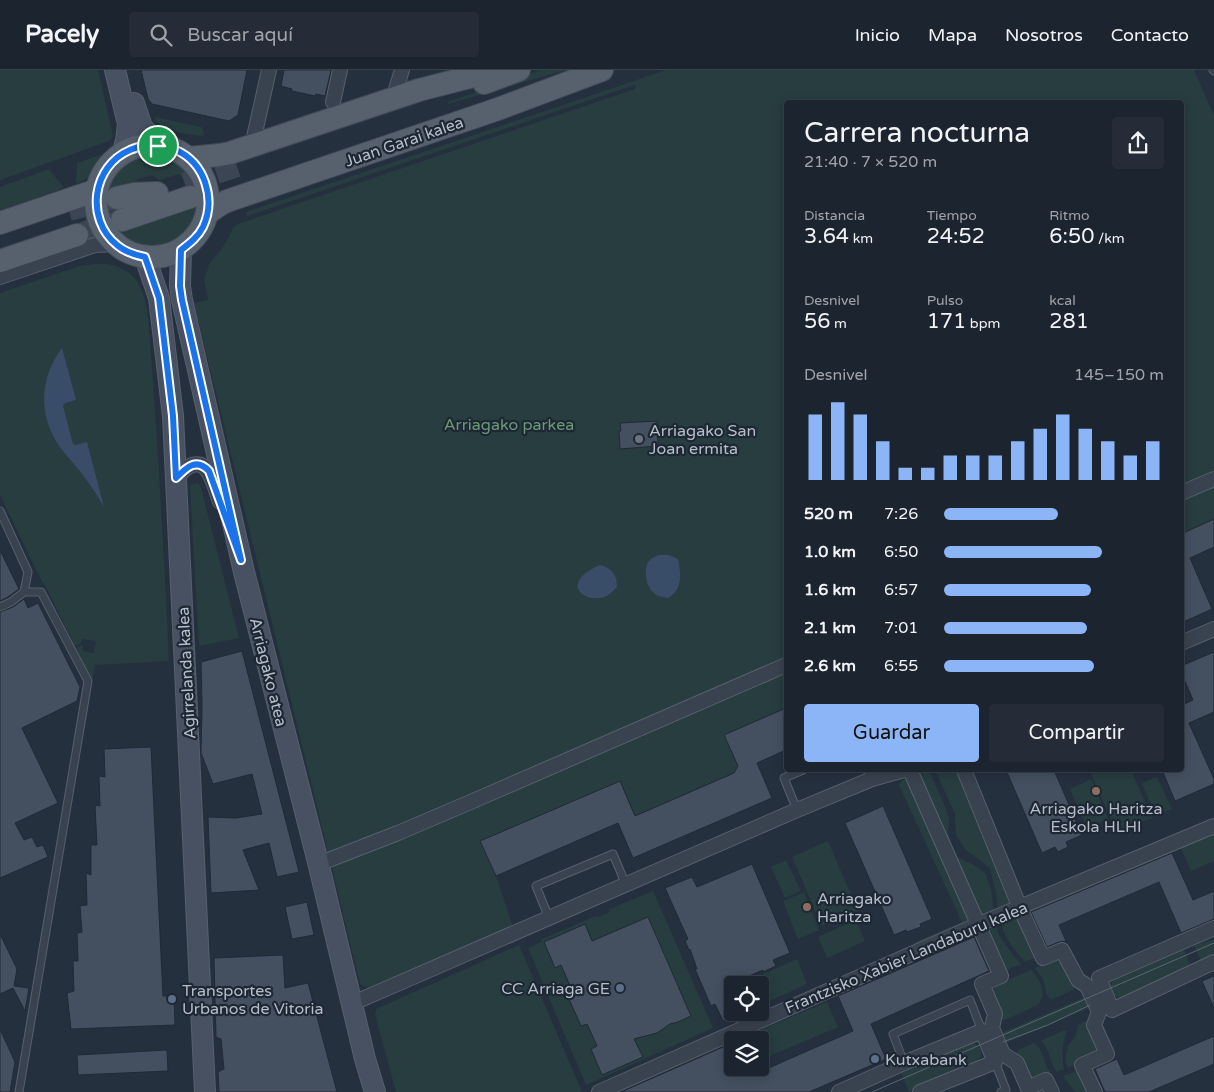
<!DOCTYPE html>
<html lang="es">
<meta charset="utf-8">
<style>
body{margin:0;font-family:"Varela Round",sans-serif;background:#252c37;color:#f1f3f6;height:100vh;display:flex;flex-direction:column;font-size:19px;white-space:nowrap}
*{box-sizing:border-box;margin:0}
p{font-size:16px;color:#a0a4aa}
.icon{flex:none;width:28px;height:28px;fill:none;stroke:currentColor;stroke-width:2;stroke-linecap:round;stroke-linejoin:round}
.map{position:relative;flex:1;overflow:hidden}
.details{position:absolute;left:784px;top:30px;width:400px;height:672px;display:flex;flex-direction:column;background:#1c242f;border-radius:5px;box-shadow:0 2px 12px #0003,0 0 0 1px #3a414b}
.details>*{flex:none}
.buttons{position:absolute;left:724px;top:906px;display:grid;gap:10px}
.buttons a{display:grid;place-items:center;width:45px;height:45px;border-radius:5px;background:#1c242f;box-shadow:0 2px 12px #0003,0 0 0 1px #3a414b;font-size:25px}
.pin{position:absolute;display:grid;place-items:center;width:42px;height:42px;color:#fff;margin:-21px;border:2px solid #fff;border-radius:50%;box-shadow:0 1px 5px #0007}
.round{display:grid;place-items:center;flex:none;width:52px;height:52px;border-radius:5px;background:#252c37}
.headline{display:flex;align-items:center;justify-content:space-between;height:85px;padding:0 20px}
h1{font-size:28px;font-weight:600;line-height:38px}
.stats{display:grid;grid-template-columns:repeat(3,1fr);gap:8px;height:85px;padding:5px 20px}
.stats div{display:grid;align-content:center}
.stats b{font-size:21px;font-weight:600}
.stats small{font-size:14px;font-weight:400}
.stats p{font-size:14px}
.chart{height:140px;padding:10px 20px}
.chart p{display:flex;justify-content:space-between}
.chart svg{width:100%;height:90px;margin-top:5px;stroke:#8cb5f7;stroke-width:6}
.button{display:flex;gap:10px;margin-top:auto;padding:10px 20px}
.button a{flex:1;height:58px;border-radius:5px;background:#8cb5f7;color:#111;font-size:20px;font-weight:600;line-height:58px;text-align:center}
.button a+a{background:#252c37;color:#f1f3f6}
ul{padding:0 20px;list-style:none;font-size:16px}
li{display:grid;grid-template-columns:80px 60px 1fr;align-items:center;height:38px}
li i{height:12px;border-radius:6px;background:#8cb5f7}
header{display:flex;align-items:center;gap:30px;box-sizing:border-box;height:70px;padding:0 25px;background:#1c242f;border-bottom:1px solid #3a414b}
header strong{font-size:24px}
nav{display:flex;gap:28px;margin-inline-start:auto;font-size:18px}
.search{width:350px;height:45px;background:#252c37;display:flex;align-items:center;gap:12px;box-sizing:border-box;padding:0 18px;border-radius:5px;color:#a0a4aa;font-size:19px}
.map>svg:first-child{display:block}
</style>
<header>
<strong>Pacely</strong>
<div class="search"><svg class="icon" aria-label="search" viewBox="0 0 24 24"><circle cx="10" cy="10" r="6"/><path d="M15 15l6 6"/></svg>Buscar aquí</div>
<nav><a>Inicio</a><a>Mapa</a><a>Nosotros</a><a>Contacto</a></nav>
</header>
<div class="map">
<svg width="1214" height="1022" viewBox="0 0 1214 1022">
<rect width="100%" height="100%" fill="#25303f"/>
<g fill="#273d40" fill-rule="evenodd">
<path d="M0 0H98L113 66 109 71 0 110Z"/>
<path d="M540 0H566L448 34V32Z"/>
<path d="M666 0H1194L1214 46V449L1181 464V32H786V638L725 665 740 700 635 746 620 711 481 771 496 806 513 857 371 919 364 916 360 913 194 233 208 230 204 209 210 193 221 180 234 157 238 154 635 19 636 15H634L247 146 246 142Z"/>
<path d="M154 47 201 57 203 59 204 65 202 66C192 65 171 62 162 56 158 54 156 50 154 47Z"/>
<path d="M150 83C215 85 216 170 160 177 99 185 82 94 150 83ZM179 104 185 111 190 121 118 145 116 137 133 117 138 109 152 105 159 110Z"/>
<path d="M102 84 104 86C95 97 91 110 76 113L77 93Z"/>
<path d="M49 99 64 118 0 140V117Z"/>
<path d="M96 194C112 192 130 199 138 213 148 230 148 250 150 269 151 288 153 307 154 326 160 414 165 503 169 591L95 595 92 612 76 578 82 575 83 577V581L94 583 96 571 82 569 81 573 75 576 45 515 42 512 0 425V223L80 196Z"/>
<path d="M198 413 201 418 239 568 199 576 190 415Z"/>
<path d="M922 700H929L946 739 949 750 948 762 952 775 959 788 974 795 985 803 991 819 994 844 982 847 976 842 914 704Z"/>
<path d="M935 700H958L1016 833 998 841 997 827 990 798 965 779 956 765 955 744Z"/>
<path d="M1089 700H1131L1152 748 1117 762Z"/>
<path d="M1157 707 1172 739 1155 745 1142 713Z"/>
<path d="M906 709 911 712 971 853 916 877 915 872 962 852 899 715 902 710Z"/>
<path d="M1091 709 1108 749 1087 758 1070 719Z"/>
<path d="M1214 763V791L1191 801 1181 778Z"/>
<path d="M828 771 858 841 822 856 792 787Z"/>
<path d="M786 790 801 821 785 828 771 797Z"/>
<path d="M653 821 713 958 586 1015 528 878 541 872 542 869 596 846 598 847 609 842 610 839Z"/>
<path d="M804 822 819 860 798 869 783 831Z"/>
<path d="M1019 844 1037 887 1025 892C1015 880 1003 867 1001 851Z"/>
<path d="M856 850 865 871 827 888 818 867Z"/>
<path d="M995 854C1000 870 1010 881 1021 894L1004 901 985 857Z"/>
<path d="M1214 870V885L1202 894 1194 875Z"/>
<path d="M519 875 582 1022H396L375 944 376 939Z"/>
<path d="M1184 879 1191 898 1122 928C1110 927 1107 917 1115 909Z"/>
<path d="M797 889 807 914 765 933 760 921V915H757L754 908Z"/>
<path d="M1053 890C1067 892 1070 906 1074 917L1073 920 1051 930 1047 925 1043 909 1035 898Z"/>
<path d="M1031 900C1040 909 1048 923 1038 935L1005 950 1001 949C999 942 990 926 993 920 994 917 996 915 999 913Z"/>
<path d="M1087 926 1091 937 1004 974 999 964Z"/>
<path d="M827 932 838 957 760 990V970H745L744 967Z"/>
<path d="M1086 951 1098 981 1094 986 1068 998 1066 992V983L1068 976 1076 965 1078 955Z"/>
<path d="M1064 960 1067 961C1062 974 1061 985 1064 999L1057 1002C1049 991 1051 981 1041 971Z"/>
<path d="M971 973 976 974C982 979 983 985 977 991L909 1022 901 1003Z"/>
<path d="M1034 973C1045 981 1043 994 1052 1004 1048 1006 1044 1009 1040 1009 1026 1013 1021 993 1017 983L1018 980Z"/>
<path d="M1079 1000 1090 1022H1075L1063 1006Z"/>
</g>
<g fill="#3a4d68">
<path d="M62 278 76 330 65 333 63 336 73 374 76 375 87 372 104 437C98 427 92 417 85 408 78 398 70 390 63 381 38 349 38 310 62 278Z"/>
<path d="M659 485H669L678 489C681 505 683 519 668 528 663 527 656 526 653 522 646 516 643 499 649 491 651 488 655 487 659 485Z"/>
<path d="M600 495C612 498 617 505 617 517 612 522 608 527 600 528 589 530 571 522 580 509 585 502 593 498 600 495Z"/>
</g>
<g fill="#445060" stroke="#202936">
<path d="M141 0H247L238 45 229 51 152 34 148 29Z"/>
<path d="M284 0H331L325 26 316 24 315 26 292 21V19L281 16Z"/>
<path d="M657 351 658 376 620 379 619 361H621L620 353Z"/>
<path d="M1214 449V477L1190 488 1212 539 1181 553V464Z"/>
<path d="M0 480 19 519 8 527 0 531Z"/>
<path d="M24 529 28 538 38 533 80 617 77 631 22 658 58 733 15 753 24 770 32 767 37 777 43 775 48 787 0 808V542L13 537Z"/>
<path d="M242 581 299 802 277 807 269 773 243 780 259 820 211 823 208 747 236 748 262 744 252 704 213 714 201 683 202 634 201 592Z"/>
<path d="M1214 582V642L1189 653 1214 709V714L1175 731 1162 700H1181V634L1182 635 1193 630 1181 602V596Z"/>
<path d="M786 638V680L757 693 772 728 633 788 618 753 496 806 480 771 620 711 635 746 734 703 738 696 724 665Z"/>
<path d="M151 677 163 926H174L175 955 71 959 67 923 74 921 73 891H78L77 863 82 862 80 836 87 835 86 803 91 805V775H97L95 735 100 736 99 706 105 707 104 679Z"/>
<path d="M1006 700H1054L1082 765 1066 772 1068 777 1058 782 1055 777 1042 783Z"/>
<path d="M883 736 932 849 920 854 921 857 907 862 906 860 894 865 845 753Z"/>
<path d="M1172 783 1193 830 1214 821V849L1181 863 1159 812 1059 855 1066 871 1059 872 1047 877 1031 842Z"/>
<path d="M752 794 790 883 773 890 776 896 763 902V900L742 909 745 915H732V947L723 951 715 934 711 936 695 899H697L690 879 689 880 685 871 688 869 665 818 692 807 697 817Z"/>
<path d="M307 832 314 865 292 869 285 837Z"/>
<path d="M648 847 691 946 678 952 670 954 657 963 634 969 643 987 602 1005 591 979 597 976 587 954 581 956 565 920 571 918 561 895 555 898 544 872 585 854 592 871Z"/>
<path d="M0 864 17 899 14 916 29 918 25 941 13 918 0 924Z"/>
<path d="M974 867 989 901 871 954 886 989 809 1022H621L732 973V998H744L748 1007 853 961 838 926Z"/>
<path d="M283 885 285 918 308 913 337 1022H219L218 1002 224 999 221 969 216 967 214 888Z"/>
<path d="M1214 906V938L1202 911Z"/>
<path d="M0 959 15 992 10 1022H0Z"/>
<path d="M1214 966V994L1149 1022H1105L1095 999 1117 989 1124 1005Z"/>
<path d="M167 980 168 1001 78 1005 77 985Z"/>
</g>
<g fill="none" stroke-linecap="round" stroke-linejoin="round">
<g stroke="#3b4554" stroke-width="22" stroke-dasharray="22 11" stroke-linecap="butt">
<path d="M185 114 237 96"/>
<path d="M69 140 117 128"/>
<path d="M77 165 122 150"/>
</g>
<g stroke="#57606c" stroke-width="9">
<g id="lane">
<path d="M1213 0 1214 1"/>
<path d="M0 441 28 502 24 522 11 532 0 537"/>
<path d="M867 700 872 709"/>
<path d="M797 740 784 708 803 700"/>
<path d="M549 848 536 816 613 784 626 815"/>
<path d="M995 992 1006 1020 1001 1022"/>
<path d="M904 993 893 964 970 930 982 961"/>
<path d="M19 1022 88 611 41 522H24"/>
</g>
</g>
<g stroke="#57606c" stroke-width="16">
<g id="street">
<path d="M393 29 402 0"/>
<path d="M333 32 340 0"/>
<path d="M252 76 269 0"/>
<path d="M0 207 95 175 117 174"/>
<path d="M176 408C180 405 184 399 188 397 209 384 215 419 220 432"/>
<path d="M1181 423 1214 409"/>
<path d="M1181 573 1214 559"/>
<path d="M910 700 1001 906 982 914 995 944 992 958 1003 984 1017 993 1028 1018 1046 1010 1052 1022"/>
<path d="M964 700 1020 838 1043 888 1062 880 1078 910 1087 916 1099 942 1094 955 1107 984 1082 995 1095 1022"/>
<path d="M326 791 398 763 466 734 786 595"/>
<path d="M1214 858 1099 908 1112 940 1214 892"/>
<path d="M352 933 367 927 797 740 872 709 904 700"/>
<path d="M599 1022 977 855 1214 756"/>
<path d="M839 1022 904 993 982 961 995 992 920 1022"/>
</g>
</g>
<g stroke="#57606c" stroke-width="22">
<g id="secondary">
<path d="M115 0 128 54 126 71 122 84"/>
<path d="M134 33 142 57 158 75"/>
<path d="M181 180 180 216 182 230 244 502 318 792 365 989 375 1022"/>
<path d="M145 187 159 228 173 346 205 1022"/>
</g>
</g>
<g stroke="#424b58" stroke-width="24">
<g id="primary">
<path d="M484 13 519 0"/>
<circle cx="152" cy="131" r="56"/>
<path d="M189 88 219 85 230 83 419 20 497 0"/>
<path d="M117 128 134 124 157 123"/>
<path d="M208 143 221 134 227 131 498 39 602 0"/>
<path d="M122 150 190 127"/>
<path d="M0 153 97 120"/>
<path d="M0 191 77 165"/>
</g>
</g>
<use href="#lane" stroke="#39424f" stroke-width="7"/>
<use href="#street" stroke="#39424f" stroke-width="14"/>
<use href="#secondary" stroke="#475161" stroke-width="20"/>
<use href="#primary" stroke="#57616e" stroke-width="22"/>
<g stroke="#5b6675" stroke-width="1">
<path d="M1003 972 1048 955 1090 935"/>
<path d="M872 1022 1214 873"/>
</g>
</g>
<g fill="none" stroke-linecap="round" stroke-linejoin="round">
<g stroke="#fff" stroke-width="10">
<path id="route" d="M149 75C158 75 167 76 176 80 205 93 216 129 203 157 198 167 190 173 181 180L180 216 182 230 241 490 209 401C196 387 186 398 176 408L173 346 159 228 145 187C135 185 125 182 117 175 85 149 92 96 130 80 136 77 143 76 149 75Z"/>
</g>
<use href="#route" stroke="#1a73e8" stroke-width="6"/>
</g>
<circle fill="#6b7280" stroke="#1e2734" stroke-width="2" cx="639" cy="369" r="5"/>
<g fill="#8d6e63" stroke="#1e2734" stroke-width="2">
<circle cx="1096" cy="721" r="5"/>
<circle cx="807" cy="837" r="5"/>
</g>
<g fill="#5c6f8a" stroke="#1e2734" stroke-width="2">
<circle cx="620" cy="918" r="5"/>
<circle cx="172" cy="929" r="5"/>
<circle cx="875" cy="989" r="5"/>
</g>
<g text-anchor="middle" stroke-width="4.5" stroke-linejoin="round" paint-order="stroke">
<g font-size="16" fill="#b5bdc9" stroke="#1e2734">
<text transform="translate(404 71) rotate(-19)" y="6">Juan Garai kalea</text>
<text transform="translate(269 602) rotate(76)" y="6">Arriagako atea</text>
<text transform="translate(186 603) rotate(-93)" y="6">Agirrelanda kalea</text>
<text transform="translate(906 887) rotate(-23)" y="6">Frantzisko Xabier Landaburu kalea</text>
</g>
<g font-size="16" fill="#6c9a77" stroke="#1e2734">
<text x="509" y="360">Arriagako parkea</text>
</g>
<g font-size="16" fill="#b5bdc9" stroke="#1e2734" text-anchor="start">
<text x="649" y="366">Arriagako San<tspan x="649" dy="18">Joan ermita</tspan></text>
<text x="1096" y="744" text-anchor="middle">Arriagako Haritza<tspan x="1096" dy="18">Eskola HLHI</tspan></text>
<text x="817" y="834">Arriagako<tspan x="817" dy="18">Haritza</tspan></text>
<text x="610" y="924" text-anchor="end">CC Arriaga GE</text>
<text x="182" y="926">Transportes<tspan x="182" dy="18">Urbanos de Vitoria</tspan></text>
<text x="885" y="995">Kutxabank</text>
</g>
</g>
</svg>
<div class="buttons">
<a><svg class="icon" aria-label="locate" viewBox="0 0 24 24"><circle cx="12" cy="12" r="6"/><path d="M12 2v4M12 18v4M2 12h4M18 12h4"/></svg></a>
<a><svg class="icon" aria-label="layers" viewBox="0 0 24 24"><path d="M12 4l9 5-9 5-9-5zM3 14l9 5 9-5"/></svg></a>
</div>
<div class="pin" style="left:158px;top:76px;background:#1e9e55"><svg class="icon" aria-label="arrive" viewBox="0 0 24 24"><path d="M6 21V4h12l-3 4 3 4H6"/></svg></div>
<section class="details">
<div class="headline"><div><h1>Carrera nocturna</h1><p>21:40 · 7 × 520 m</p></div><a class="round"><svg class="icon" aria-label="share" viewBox="0 0 24 24"><path d="M12 15V3M7 8l5-5 5 5M5 13v7h14v-7"/></svg></a></div>
<div class="stats">
<div><p>Distancia</p><b>3.64<small> km</small></b></div>
<div><p>Tiempo</p><b>24:52</b></div>
<div><p>Ritmo</p><b>6:50<small> /km</small></b></div>
</div>
<div class="stats">
<div><p>Desnivel</p><b>56<small> m</small></b></div>
<div><p>Pulso</p><b>171<small> bpm</small></b></div>
<div><p>kcal</p><b>281</b></div>
</div>
<div class="chart"><p><span>Desnivel</span>145–150 m</p>
<svg viewBox="0 0 160 44" preserveAspectRatio="none"><path d="M5 44V12M15 44V6M25 44V12M35 44V25M45 44V38M55 44V38M65 44V32M75 44V32M85 44V32M95 44V25M105 44V19M115 44V12M125 44V19M135 44V25M145 44V32M155 44V25"/></svg>
</div>
<ul>
<li><b>520 m</b>7:26<i style="width:52%"></i></li>
<li><b>1.0 km</b>6:50<i style="width:72%"></i></li>
<li><b>1.6 km</b>6:57<i style="width:67%"></i></li>
<li><b>2.1 km</b>7:01<i style="width:65%"></i></li>
<li><b>2.6 km</b>6:55<i style="width:68%"></i></li>
</ul>
<div class="button"><a>Guardar</a><a>Compartir</a></div>
</section>
</div>
